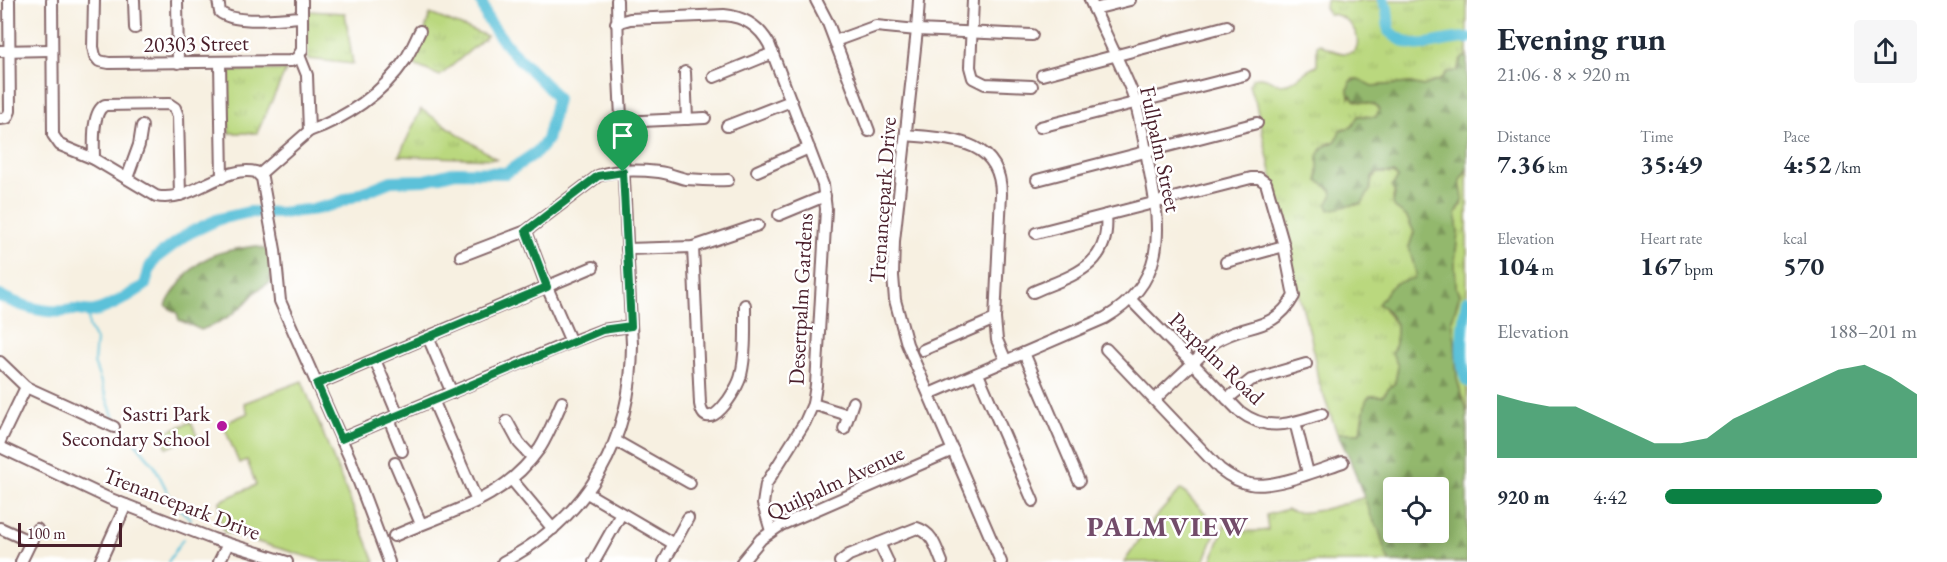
<!DOCTYPE html>
<meta charset="utf-8">
<style>
body{margin:0;font-family:"EB Garamond",serif;background:#f6f6f7;color:#1f2937;height:100vh;display:flex;flex-direction:column;font-size:22px;white-space:nowrap}
*{box-sizing:border-box;margin:0}
p{font-size:20px;color:#747a83}
.icon{flex:none;width:33px;height:33px;fill:none;stroke:currentColor;stroke-width:2;stroke-linecap:round;stroke-linejoin:round}
.map{position:relative;flex:1;overflow:hidden}
.details{display:flex;flex-direction:column;background:#fff;width:480px}
.details>*{flex:none}
.fabs{position:absolute;left:1383px;top:477px;display:grid;gap:12px}
.fabs a{display:grid;place-items:center;width:66px;height:66px;border-radius:6px;background:#fff;box-shadow:0 3px 15px #0003;font-size:30px}
.scale{position:absolute;left:18px;bottom:15px;width:104px;box-sizing:border-box;padding-left:6px;border:3px solid #4a1f2b;border-top:0;font-size:16px;line-height:21px;white-space:nowrap;color:#4a1f2b;-webkit-text-stroke:4px #fff;paint-order:stroke}
.pin{position:absolute;display:grid;place-items:center;width:51px;height:51px;color:#fff;margin:-62px -26px;border-radius:50% 50% 50% 0;rotate:-45deg;box-shadow:0 0 6px #0007}
.pin .icon{rotate:45deg}
.round{display:grid;place-items:center;flex:none;width:63px;height:63px;border-radius:6px;background:#f6f6f7}
.headline{display:flex;align-items:center;justify-content:space-between;height:102px;padding:0 30px}
h1{font-size:33px;font-weight:700;line-height:45px}
.stats{display:grid;grid-template-columns:repeat(3,1fr);gap:9px;height:102px;padding:6px 30px}
.stats div{display:grid;align-content:center}
.stats b{font-size:26px;font-weight:700}
.stats small{font-size:16px;font-weight:400}
.stats p{font-size:16px}
.chart{height:168px;padding:12px 30px}
.chart p{display:flex;justify-content:space-between}
.chart svg{width:100%;height:108px;margin-top:6px;fill:#0b8043;opacity:.7}
ul{padding:0 30px;list-style:none;font-size:20px}
li{display:grid;grid-template-columns:96px 72px 1fr;align-items:center;height:45px}
li i{height:15px;border-radius:8px;background:#0b8043}
main{display:flex;flex:1;min-height:0}
.map>svg:first-child{display:block}
</style>
<main>
<div class="map">
<svg width="1467" height="562" viewBox="0 0 1467 562">
<defs>
<pattern id="grass-tufts" width="24" height="20" patternUnits="userSpaceOnUse" patternTransform="scale(1.5)"><rect width="24" height="20" fill="#bad87e"/><path d="M3 7l-1-3M5 7V3M7 7l1-3M15 17l-1-3M17 17v-4M19 17l1-3" fill="none" stroke="#a1b96d"/></pattern>
<pattern id="forest-firs" width="22" height="20" patternUnits="userSpaceOnUse" patternTransform="scale(1.5)"><rect width="22" height="20" fill="#93b86d"/><path d="M5 1l3.5 6h-7zM16 11l3.5 6h-7z" fill="#7a955a"/></pattern>
</defs>
<rect width="100%" height="100%" fill="#fff"/>
<filter id="ink" filterUnits="userSpaceOnUse"><feTurbulence type="fractalNoise" baseFrequency=".0167" numOctaves="2"/><feDisplacementMap in="SourceGraphic" scale="12" xChannelSelector="R" yChannelSelector="G"/><feConvolveMatrix kernelMatrix="1 2 1 2 8 2 1 2 1" color-interpolation-filters="sRGB"/></filter>
<filter id="wash" filterUnits="userSpaceOnUse"><feTurbulence type="fractalNoise" baseFrequency=".008" numOctaves="4" result="noise"/><feDisplacementMap in="SourceGraphic" scale="24" xChannelSelector="R" yChannelSelector="G"/><feGaussianBlur stdDeviation="1.35" result="paint"/><feColorMatrix in="noise" values="0 0 0 0 0 0 0 0 0 0 0 0 0 0 0 0 0 1.4 0 .05"/><feComposite in="paint" operator="in"/></filter>
<g filter="url(#wash)">
<rect width="100%" height="100%" fill="#f7f0e1"/>
<g fill="url(#grass-tufts)" stroke="#827c54" stroke-width="1.5">
<path d="M1326 0C1338 0 1350 5 1361 0H1467V56L1461 59 1457 71 1447 72 1440 80 1423 86 1411 83 1371 86 1358 79H1352L1348 90 1349 97 1351 94 1354 100 1375 105 1379 110 1376 117 1358 116 1352 127 1342 129 1336 141 1327 144 1325 184 1331 189 1332 196 1328 205C1341 208 1344 205 1357 205L1370 190 1372 178 1378 173H1394L1398 178 1393 198 1395 208 1407 217 1414 232 1409 247 1416 273 1415 278C1397 288 1394 279 1381 301L1388 315 1396 324V344L1392 353 1398 366 1395 384 1389 388 1383 396H1370L1362 418 1360 433H1337L1318 380 1311 337 1298 292 1255 100 1252 95 1249 85 1253 78C1269 74 1270 84 1282 84 1297 83 1303 70 1317 66V45L1320 44C1375 76 1362 14 1329 14L1325 8Z"/>
<path d="M307 11 345 13 353 64 308 59Z"/>
<path d="M430 14 487 36 440 76 414 65Z"/>
<path d="M286 70 257 133H229L226 71Z"/>
<path d="M421 109 496 159 399 156Z"/>
<path d="M1467 169V414L1457 379 1455 341 1452 320 1458 301 1459 291 1456 288 1455 261 1458 232 1456 214 1461 205 1460 180Z"/>
<path d="M1365 497C1369 509 1374 518 1379 529 1383 540 1383 552 1390 562H1211L1225 524C1237 532 1255 532 1268 530L1266 515 1287 509C1301 520 1348 502 1365 497Z"/>
</g>
<g fill="url(#forest-firs)" stroke="#6e6c4c" stroke-width="1.5" fill-rule="evenodd">
<path d="M1467 56V169L1460 180 1463 198 1456 214 1458 232 1455 261 1456 288 1460 294 1452 320 1455 341 1457 379 1467 414V562H1390L1386 555 1379 530 1371 516 1349 457 1337 433H1360L1366 400 1370 396H1383L1389 388 1395 383 1398 366 1392 353 1396 344V324L1385 308 1378 304 1388 290 1396 283 1415 278 1416 273 1409 247 1414 232 1407 217 1395 208 1393 203 1395 193 1392 186 1398 178 1394 173H1378L1372 177 1370 190 1362 203 1329 210 1327 205 1332 196 1331 189 1318 181V156L1323 147 1336 141 1340 130 1352 127 1358 116 1376 117 1379 110 1375 105 1354 100 1351 95 1349 98 1348 90 1350 81 1358 79 1372 86 1411 83 1423 86 1440 80 1447 72 1457 71 1461 59ZM1394 488H1438V532H1394Z"/>
<path d="M256 246 269 251 272 282C252 290 254 297 239 309 228 319 214 325 201 330L179 320 177 313 166 306C169 297 175 290 181 282 201 254 223 250 256 246Z"/>
</g>
<g fill="#bad87e" stroke="#827c54" stroke-width="1.5">
<path d="M302 381 375 562H325L224 532 220 518V501L256 485 247 460 239 463 223 424 248 413 244 403Z"/>
<path d="M191 422 197 436 167 448 161 434Z"/>
<path d="M1181 489 1218 526 1204 562H1124L1155 518Z"/>
</g>
<g fill="none" stroke-linecap="round" stroke-linejoin="round">
<g stroke="#5bc1d9" stroke-width="2">
<path d="M88 311 89 327 96 340 94 363 113 416 154 465 173 503 191 519"/>
<path d="M168 562 183 539"/>
</g>
<g stroke="#5bc1d9" stroke-width="12">
<path d="M1383 0 1387 9 1389 31C1418 57 1435 38 1467 38"/>
<path d="M0 296C21 306 49 315 72 310 79 309 88 313 95 311 113 306 130 295 145 285L150 267 157 257 189 233 219 219 249 212 281 213 316 209 335 204 391 181 425 180 456 172 506 173 537 152 547 140 557 99C545 80 524 66 509 48 502 39 495 30 489 21 484 15 485 7 480 0"/>
<path d="M1467 301C1463 323 1458 360 1467 381"/>
</g>
</g>
</g>
<g filter="url(#ink)">
<g fill="none" stroke-linecap="round" stroke-linejoin="round">
<g stroke="#87686b" stroke-width="14">
<g id="minor">
<path d="M52 0 53 135 60 145 94 159 156 196C190 204 223 164 256 172L262 178 275 250 280 301 351 461 389 562"/>
<path d="M94 0 93 47 95 56 99 61 109 63 291 61 297 58 302 50V0"/>
<path d="M134 0 135 28"/>
<path d="M177 0 178 63"/>
<path d="M218 0 220 12C235 25 282 18 302 17"/>
<path d="M816 0 828 23 869 131"/>
<path d="M919 0 917 30 894 241 893 276 895 300 907 344 1001 562"/>
<path d="M973 0 970 67 973 78 985 84 1032 86"/>
<path d="M1094 9 1130 0"/>
<path d="M616 23 630 19 724 15C745 17 759 26 769 44L823 185 826 209 816 385 813 404 805 422 766 484 763 504 771 531"/>
<path d="M835 41 876 26 917 30 1032 35"/>
<path d="M0 51 51 50"/>
<path d="M220 63 222 178"/>
<path d="M685 72 687 119"/>
<path d="M1042 75 1227 26"/>
<path d="M714 77 773 53"/>
<path d="M0 119 7 118 10 111 9 0"/>
<path d="M621 122 705 118"/>
<path d="M727 126 791 101"/>
<path d="M1040 127 1244 75"/>
<path d="M309 131C346 118 383 93 405 60 411 51 415 41 420 31"/>
<path d="M906 135C948 139 1001 138 1001 194L995 319 997 340 1006 361"/>
<path d="M94 159C94 145 91 112 105 105L169 104 175 108 178 116 180 195"/>
<path d="M757 171 809 148"/>
<path d="M260 174 309 131 307 75 299 55"/>
<path d="M127 178 139 145 142 126"/>
<path d="M1037 180 1257 123"/>
<path d="M779 215 825 196"/>
<path d="M526 231 547 287 571 342"/>
<path d="M1036 233 1251 178H1259L1266 183 1284 246 1294 296C1273 334 1244 322 1215 342L1155 399"/>
<path d="M693 247 700 404C706 439 738 390 741 375 746 353 745 328 745 305"/>
<path d="M627 249 693 247 758 225"/>
<path d="M461 256 526 231 598 176C615 169 640 170 659 172 668 173 677 177 686 179 700 180 714 181 728 180"/>
<path d="M1226 262 1284 246"/>
<path d="M1033 292C1072 275 1111 267 1106 215"/>
<path d="M1130 299 1239 411C1268 433 1289 424 1322 414"/>
<path d="M428 337 452 393"/>
<path d="M1106 349 1220 469C1229 476 1238 482 1250 484 1273 489 1319 470 1343 462"/>
<path d="M923 350 995 319"/>
<path d="M1024 353 1079 481"/>
<path d="M375 360 398 415"/>
<path d="M0 362 26 387 114 427"/>
<path d="M978 374 1033 501"/>
<path d="M317 384 593 267"/>
<path d="M929 394 1105 318C1165 283 1162 233 1150 173 1145 147 1141 118 1132 92 1119 61 1104 31 1090 0"/>
<path d="M1227 399 1251 380 1306 364"/>
<path d="M433 400 477 501"/>
<path d="M813 404 848 415"/>
<path d="M389 419 402 451"/>
<path d="M507 421 519 443 532 457"/>
<path d="M1295 422 1308 473"/>
<path d="M844 429 853 402"/>
<path d="M341 439 571 342 602 330 631 326"/>
<path d="M0 441 26 387"/>
<path d="M616 441 690 483"/>
<path d="M0 447 108 498 213 539 287 562"/>
<path d="M395 463 421 524"/>
<path d="M512 480 553 529"/>
<path d="M587 493 674 544"/>
<path d="M0 528 31 542"/>
<path d="M394 536C450 511 503 501 540 448 549 434 555 417 562 402"/>
<path d="M879 543 888 562"/>
<path d="M21 562 37 529"/>
<path d="M100 562 126 505"/>
<path d="M219 562 228 544"/>
<path d="M503 562C589 517 632 440 632 344L618 56 617 0"/>
<path d="M594 562 621 514"/>
<path d="M664 562 688 518"/>
<path d="M742 562 761 539 781 525 953 450"/>
<path d="M840 562 849 555 917 528C933 533 936 548 942 562"/>
</g>
</g>
<use href="#minor" stroke="#fff" stroke-width="10"/>
</g>
</g>
<g fill="none" stroke-linecap="round" stroke-linejoin="round" filter="url(#ink)">
<g stroke="#fff" stroke-width="12">
<path id="route" d="M623 172 631 326 602 330 341 439 317 384 547 287 526 231 598 176Z"/>
</g>
<use href="#route" stroke="#0b8043" stroke-width="8"/>
</g>
<circle fill="#b5179e" stroke="#fff" stroke-width="2" cx="222" cy="426" r="6"/>
<g text-anchor="middle" stroke-width="5" stroke-linejoin="round" paint-order="stroke">
<g font-size="22" fill="#4a1f2b" stroke="#fff">
<text transform="translate(196 43) rotate(-1)" y="8">20303 Street</text>
<text transform="translate(1161 149) rotate(78)" y="8">Fullpalm Street</text>
<text transform="translate(882 200) rotate(-86)" y="8">Trenancepark Drive</text>
<text transform="translate(800 299) rotate(-87)" y="8">Desertpalm Gardens</text>
<text transform="translate(1217 358) rotate(44)" y="8">Paxpalm Road</text>
<text transform="translate(835 482) rotate(-25)" y="8">Quilpalm Avenue</text>
<text transform="translate(182 503) rotate(21)" y="8">Trenancepark Drive</text>
</g>
<g font-size="22" fill="#4a1f2b" stroke="#fff" text-anchor="end">
<text x="210" y="421">Sastri Park<tspan x="210" dy="25">Secondary School</tspan></text>
</g>
<g font-size="28" font-weight="bold" letter-spacing="1.5" fill="#734c6a" stroke="#fff">
<text x="1168" y="536">PALMVIEW</text>
</g>
</g>
</svg>
<div class="fabs">
<a><svg class="icon" aria-label="locate" viewBox="0 0 24 24"><circle cx="12" cy="12" r="6"/><path d="M12 2v4M12 18v4M2 12h4M18 12h4"/></svg></a>
</div>
<div class="scale">100 m</div>
<div class="pin" style="left:623px;top:172px;background:#1e9e55"><svg class="icon" aria-label="arrive" viewBox="0 0 24 24"><path d="M6 21V4h12l-3 4 3 4H6"/></svg></div>
</div>
<section class="details">
<div class="headline"><div><h1>Evening run</h1><p>21:06 · 8 × 920 m</p></div><a class="round"><svg class="icon" aria-label="share" viewBox="0 0 24 24"><path d="M12 15V3M7 8l5-5 5 5M5 13v7h14v-7"/></svg></a></div>
<div class="stats">
<div><p>Distance</p><b>7.36<small> km</small></b></div>
<div><p>Time</p><b>35:49</b></div>
<div><p>Pace</p><b>4:52<small> /km</small></b></div>
</div>
<div class="stats">
<div><p>Elevation</p><b>104<small> m</small></b></div>
<div><p>Heart rate</p><b>167<small> bpm</small></b></div>
<div><p>kcal</p><b>570</b></div>
</div>
<div class="chart"><p><span>Elevation</span>188–201 m</p>
<svg viewBox="0 0 160 44" preserveAspectRatio="none"><path d="M0 44V18L10 21L20 23L30 23L40 28L50 33L60 38L70 38L80 36L90 28L100 23L110 18L120 13L130 8L140 6L150 11L160 18V44z"/></svg>
</div>
<ul>
<li><b>920 m</b>4:42<i style="width:86%"></i></li>
</ul>
</section>
</main>
